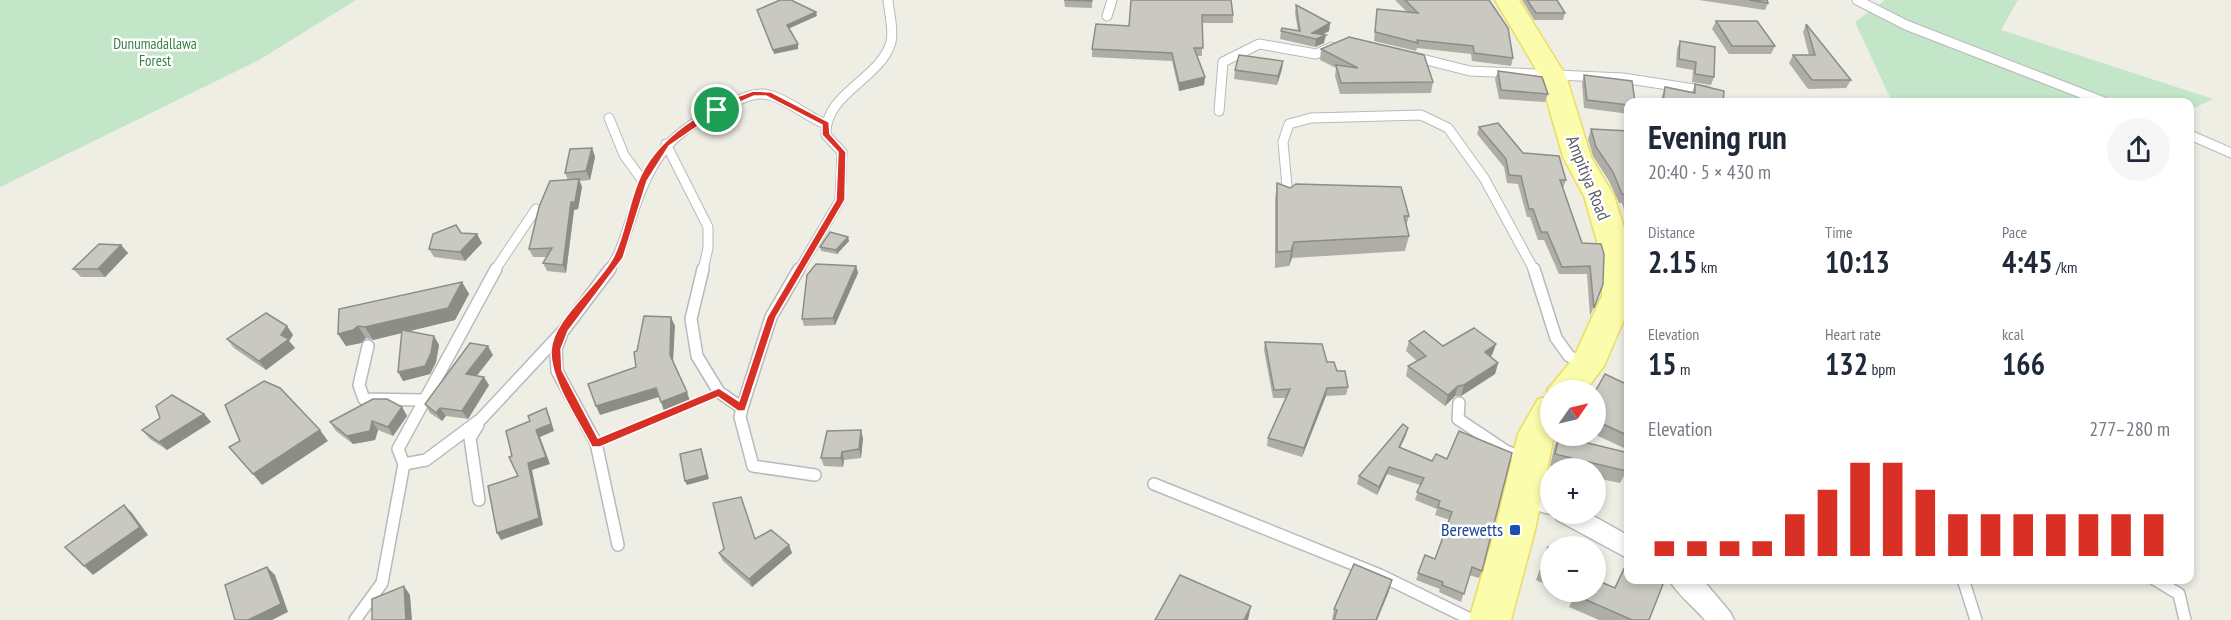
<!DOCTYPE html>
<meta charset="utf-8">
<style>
body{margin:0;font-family:"PT Sans Narrow",sans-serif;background:#f6f6f7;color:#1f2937;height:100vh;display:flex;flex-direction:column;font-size:22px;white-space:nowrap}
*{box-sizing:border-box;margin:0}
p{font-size:20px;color:#747a83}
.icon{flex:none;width:33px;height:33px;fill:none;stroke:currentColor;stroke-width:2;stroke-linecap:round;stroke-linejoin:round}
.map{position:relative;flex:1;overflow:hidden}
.details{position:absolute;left:1624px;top:98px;width:570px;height:486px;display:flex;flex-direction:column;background:#fff;border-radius:12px;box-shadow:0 3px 9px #0003}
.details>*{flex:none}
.needle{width:39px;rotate:56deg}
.tools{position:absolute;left:1540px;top:380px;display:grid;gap:12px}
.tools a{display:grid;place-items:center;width:66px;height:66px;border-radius:50%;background:#fff;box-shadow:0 3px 9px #0003;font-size:30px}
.pin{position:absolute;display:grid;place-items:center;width:51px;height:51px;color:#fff;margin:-26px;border:3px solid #fff;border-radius:50%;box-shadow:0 2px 6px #0007}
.round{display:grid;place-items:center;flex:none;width:63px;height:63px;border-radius:32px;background:#f6f6f7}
.head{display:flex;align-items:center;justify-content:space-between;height:102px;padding:0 24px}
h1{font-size:33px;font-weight:700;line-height:45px}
.metrics{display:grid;grid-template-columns:repeat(3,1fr);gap:9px;height:102px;padding:6px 24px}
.metrics div{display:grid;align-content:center}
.metrics b{font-size:30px;font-weight:700}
.metrics small{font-size:16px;font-weight:400}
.metrics p{font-size:16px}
.chart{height:168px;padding:12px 24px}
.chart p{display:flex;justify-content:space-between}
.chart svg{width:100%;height:108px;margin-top:6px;stroke:#d93025;stroke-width:6}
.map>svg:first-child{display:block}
</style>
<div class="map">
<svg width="2231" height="620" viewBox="0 0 2231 620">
<rect width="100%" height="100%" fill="#efeee5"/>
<g fill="#c3e5c8">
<path d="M0 0H356L259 60 0 187Z"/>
<path d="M1885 0H2018L2001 30 2213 99 2190 110V102H1892L1855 22Z"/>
</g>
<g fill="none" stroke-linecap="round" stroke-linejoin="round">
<g stroke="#b8b9be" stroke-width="11">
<g id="lane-far1">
<path d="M1857 0 1906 25 2104 102"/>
<path d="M1107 16 1112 0"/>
<path d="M1414 57 1470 71 1623 78 1707 91"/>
<path d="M1219 111 1223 62 1259 44 1316 54 1332 47"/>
<path d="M609 118 624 155 643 181"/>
<path d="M2190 135 2231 153"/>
<path d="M666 144 708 227V248L703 270"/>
<path d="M1288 197 1283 142 1289 124 1311 118 1421 115 1448 128 1484 178 1534 270"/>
<path d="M495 270 536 209"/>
<path d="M609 270C621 254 625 235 632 216 650 159 670 131 726 106 740 100 754 91 769 95 790 100 806 117 826 124"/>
<path d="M799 270 840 200 842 152 826 135C824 93 881 79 891 42 894 29 889 13 888 0"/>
</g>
</g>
<g stroke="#b8b9be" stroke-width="14">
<g id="lane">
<path d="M496 269 398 449 404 464 426 460 481 419 564 330 610 269"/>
<path d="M703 269 691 319 697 356 719 392 742 408"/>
<path d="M799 269 771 317 742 408 740 417 753 466 815 475"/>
<path d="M1534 269 1556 338 1569 356 1585 365"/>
<path d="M561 336 556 349 557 371 596 443 618 545"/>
<path d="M368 346 359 385 364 399 423 400"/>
<path d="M1459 403 1458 419 1506 451 1526 459"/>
<path d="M478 425 470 438 479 500"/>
<path d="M1154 484 1380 575 1472 620"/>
<path d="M1963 579 1976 620"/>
<path d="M2154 579 2179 594 2185 620"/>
<path d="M355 620 382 583 404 464"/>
</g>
</g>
<g stroke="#b8b9be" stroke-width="3">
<g id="street">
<path d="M1524 480 1551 493V513H1588L1629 536V559L1557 520 1554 514C1541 515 1518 501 1512 490L1515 483Z"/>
<path d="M1669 579H1702L1730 612 1734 620H1705C1695 608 1675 592 1669 579Z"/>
</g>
</g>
<g stroke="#ecdc61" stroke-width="3">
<path id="primary" d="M1495 0H1519L1566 76 1591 157 1614 196 1629 244V308L1604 366 1586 390H1551V435H1554L1535 530 1511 620H1469L1495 530 1518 434 1538 399 1550 396 1547 390 1573 359 1602 296 1603 262 1584 196 1563 157 1540 76Z"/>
</g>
<path stroke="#9cc6af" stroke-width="4.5" stroke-dasharray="7 3" stroke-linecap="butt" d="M610 437 706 398"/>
<use href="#lane-far1" stroke="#fff" stroke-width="9"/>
<use href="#lane" stroke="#fff" stroke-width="11"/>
<use href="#street" fill="#fff" fill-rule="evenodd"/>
<use href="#primary" fill="#fcfcad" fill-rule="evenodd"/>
</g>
<g fill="#aeada6">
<path d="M1064 0H1092V8L1065 7Z"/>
<path d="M1131 0 1233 15V23H1202V56H1197L1205 77 1204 85 1179 91 1172 61 1092 57V49L1129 26Z"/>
<path d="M1395 0H1489L1513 58 1511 66 1472 61 1471 54 1417 48 1416 51 1374 41 1377 9 1407 12Z"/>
<path d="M1522 0H1557L1565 13 1563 20H1534Z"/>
<path d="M1699 0H1767L1768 3 1765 10Z"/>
<path d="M1296 5 1330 23 1329 31 1322 34 1324 43 1315 47 1280 39 1281 31H1298L1295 13Z"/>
<path d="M1716 21 1775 46 1771 54H1729L1712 29Z"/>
<path d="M1806 24 1851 80 1846 88 1808 89 1789 63 1793 55H1809L1803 32Z"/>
<path d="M1680 41 1714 77 1711 85 1692 82 1693 70 1676 67 1677 49Z"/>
<path d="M1321 49 1433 82 1431 93 1340 94 1335 76 1336 68 1320 60Z"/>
<path d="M1283 61 1282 69 1277 85 1234 79 1235 70Z"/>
<path d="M1498 71 1548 94 1545 102 1499 99 1495 79Z"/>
<path d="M1584 75 1629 102V114L1584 108 1582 83Z"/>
<path d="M1695 84 1723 102H1660L1665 87 1692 93Z"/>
<path d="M1479 127 1566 180 1563 188 1582 243 1603 284 1590 316 1587 274H1559L1544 240H1538L1530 217H1527L1518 184 1507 183 1504 167 1477 134Z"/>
<path d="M1591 129 1629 131V216H1626L1622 203H1619L1609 181 1593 156 1588 139Z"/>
<path d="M592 148 595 157 590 180 579 181 582 187 578 209 574 210 566 273 547 271 543 263 547 257H533L529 249 568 180 565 173Z"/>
<path d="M1277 183 1290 188 1409 216 1406 226 1409 236 1405 251 1292 258 1289 266 1275 268V199Z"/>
<path d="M461 233 482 243 465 261 434 257 429 249Z"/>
<path d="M848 237 849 241 837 254 821 251 820 247Z"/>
<path d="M121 245 128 253 105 277H81L73 269Z"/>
<path d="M856 266 858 273 835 325 804 326 802 319Z"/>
<path d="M462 282 469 294 455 320 409 331 434 336 439 345 436 362 430 374 403 381 402 333 373 340 366 338 361 343 346 346 338 334Z"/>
<path d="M287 326 293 335 289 341 295 348 266 370 234 348 227 339Z"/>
<path d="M1409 341 1443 346 1496 344 1492 355 1490 357 1498 363 1495 374 1461 396H1455L1445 406 1406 376 1408 366 1417 361 1406 351Z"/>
<path d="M1265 342 1327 362 1337 371 1348 387 1346 395 1326 396 1302 457 1267 446 1268 438 1286 398H1273L1264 350Z"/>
<path d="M1629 342V351L1626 350Z"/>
<path d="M493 355 477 376 489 385 468 419 446 416 442 421 430 413 425 404Z"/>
<path d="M1629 373V438L1624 448 1596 435V390L1624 383Z"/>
<path d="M402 407 407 416 393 436 378 430 375 440 353 444 336 431 330 422Z"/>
<path d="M204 414 211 422 167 450 150 439 142 430Z"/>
<path d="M1406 435 1400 447 1432 461 1482 571 1479 578 1469 575 1461 602 1439 592 1440 589 1416 580 1425 555 1435 559 1450 520 1435 515 1437 509 1415 500 1420 485 1387 474 1377 495 1357 484 1359 476Z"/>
<path d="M1559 436 1629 467 1620 483 1596 478V468H1557L1550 466 1554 448Z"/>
<path d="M863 438 861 458 844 460 843 467 824 466 821 458Z"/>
<path d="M755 539 789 545 792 553 752 587 723 561 719 553Z"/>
<path d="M1548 547 1551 548V587L1536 580Z"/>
<path d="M1629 557 1649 620H1599L1569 607 1575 595 1614 588Z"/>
<path d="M1389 591 1377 620H1332L1334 609Z"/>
<path d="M1559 591H1573L1570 596Z"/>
</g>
<g fill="#8d8d87">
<path d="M816 12 817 16 788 29 787 25Z"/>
<path d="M1330 23 1329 31 1315 39 1312 33Z"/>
<path d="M1326 35 1324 43 1315 47 1316 39Z"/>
<path d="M798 44V49L774 54 773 50Z"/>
<path d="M1283 61 1282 69 1277 85 1278 76Z"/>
<path d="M1205 77 1204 85 1179 91V83Z"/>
<path d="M592 148 595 157 590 180 586 171Z"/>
<path d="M579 179 582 187 578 209 574 210 566 273 563 265 571 202Z"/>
<path d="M477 234 482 243 465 261 460 252Z"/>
<path d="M848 237 849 241 837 254 836 250Z"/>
<path d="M1294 242 1292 258 1289 266 1291 251Z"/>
<path d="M121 245 128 253 105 277 98 269Z"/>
<path d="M856 266 858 273 835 325 833 318Z"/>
<path d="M462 282 469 294 455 320 373 340 365 327Z"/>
<path d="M671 317 675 326 673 363 670 355Z"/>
<path d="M287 326 293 335 289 341 295 348 266 370 259 361 281 335Z"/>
<path d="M358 326 366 338 361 343 346 346 338 334Z"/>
<path d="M434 336 439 345 436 362 430 374 403 381 398 372Z"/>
<path d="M1496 344 1492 355 1481 363 1485 352Z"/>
<path d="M488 346 493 355 471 382 466 374Z"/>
<path d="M1498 363 1495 374 1461 396 1464 385Z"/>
<path d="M484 377 489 385 468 419 462 411Z"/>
<path d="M1458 386 1455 396 1445 406 1448 395Z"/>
<path d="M656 388 659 397 600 415 596 406Z"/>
<path d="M1327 388 1326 396 1302 457 1304 448Z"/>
<path d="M687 392 690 401 664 411 661 402Z"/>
<path d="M402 407 407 416 393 436 388 427Z"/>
<path d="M440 408 446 416 442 421 436 413Z"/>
<path d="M546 408 549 415 554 431 540 437 550 464 532 470 543 525 501 540 497 533 528 463 536 430Z"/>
<path d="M204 414 211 422 167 450 159 442Z"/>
<path d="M372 421 378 430 375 440 353 444 347 436Z"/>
<path d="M1408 428 1406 435 1397 454 1399 447Z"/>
<path d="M320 430 328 441 262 485 253 474Z"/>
<path d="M861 430 863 438 861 458 859 449Z"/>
<path d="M701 449 709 479 687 485 685 481Z"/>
<path d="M842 452 844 460 843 467 841 458Z"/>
<path d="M1389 467 1387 474 1377 495 1379 487Z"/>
<path d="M124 505 132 513 148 535 93 575 84 566Z"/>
<path d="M789 545 792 553 752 587 749 579Z"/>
<path d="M267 567 275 575 288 612 272 620H248Z"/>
<path d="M1392 580 1389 591 1377 620H1376Z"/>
<path d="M404 586 410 595 412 620H406Z"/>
<path d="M1251 606 1248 620H1244Z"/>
</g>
<g fill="#cac9c1" stroke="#8d8d87" stroke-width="1.5">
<path d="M780 0H791L816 12 787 25 798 44 773 50 757 10Z"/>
<path d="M1064 0H1092V1Z"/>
<path d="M1131 0H1231L1233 15H1202L1203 48H1194L1205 77 1179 83 1172 53 1092 49 1096 24 1129 26Z"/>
<path d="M1405 0H1489L1508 28 1513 58 1474 53 1473 46 1417 40 1418 43 1375 32 1377 9 1418 13Z"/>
<path d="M1527 0H1557L1565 13H1536Z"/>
<path d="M1749 0H1767L1768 3Z"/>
<path d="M1296 5 1330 23 1312 33 1326 35 1316 39 1281 31 1282 28 1300 31Z"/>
<path d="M1716 21H1757L1775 46H1732Z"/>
<path d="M1806 24 1851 80H1812L1793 55H1815Z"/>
<path d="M1349 37 1424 55 1433 82 1341 83 1336 65 1358 68 1321 49Z"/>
<path d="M1680 41 1715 47 1714 77 1695 74 1696 62 1679 59Z"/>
<path d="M1239 55 1283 61 1278 76 1235 70Z"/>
<path d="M1498 71 1542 77 1548 94 1501 90Z"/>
<path d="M1584 75 1632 81 1635 102H1629V105L1587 100Z"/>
<path d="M1695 84 1724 91 1723 102H1663L1665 87 1695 93Z"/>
<path d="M1498 123 1523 153 1559 156 1566 180H1560L1582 243 1601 244 1604 254 1603 284 1594 308 1590 266 1562 267 1547 232H1541L1533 209H1529L1521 176 1509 175 1506 159 1479 127Z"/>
<path d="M1591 129 1629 131V205L1626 194H1622L1613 172 1596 147Z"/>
<path d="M592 148 586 171 565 173 570 149Z"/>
<path d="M579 179 575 202H571L563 265 543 263 552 248 529 249 539 207 550 181Z"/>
<path d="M1277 183 1290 188 1296 184 1401 187 1409 216H1404L1409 236 1294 242 1291 251 1277 252Z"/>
<path d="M456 225 461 233 477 234 460 252 429 249 433 234Z"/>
<path d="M830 232 848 237 836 250 820 247Z"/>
<path d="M99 244 121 245 98 269H73Z"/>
<path d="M816 264 856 266 833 318 802 319 807 275Z"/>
<path d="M462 282 448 308 365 327 358 326 353 330 338 334 339 309Z"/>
<path d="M266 313 287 326 281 335 289 339 259 361 227 339Z"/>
<path d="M644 316 671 317 670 355 687 392 661 402 656 388 596 406 588 384 636 367 634 352 637 351Z"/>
<path d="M1474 328 1496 344 1485 352 1498 363 1464 385 1458 386 1448 395 1408 366 1426 356 1409 341 1424 331 1443 346Z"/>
<path d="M402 330 434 336 431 353 425 366 398 372Z"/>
<path d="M1265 342 1322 344 1327 362H1334L1337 371H1345L1348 387 1327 388 1304 448 1268 438 1290 389 1274 390Z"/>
<path d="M470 343 488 346 466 374 484 377 462 411 440 408 436 413 425 404Z"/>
<path d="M1629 373V436L1596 421V390L1605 374 1624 383Z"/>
<path d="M264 381 280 388 320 430 253 474 229 447 240 441 225 405Z"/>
<path d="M172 395 204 414 159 442 142 430 160 418 156 406Z"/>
<path d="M373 399H387L402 407 388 427 372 421 370 431 347 436 330 422Z"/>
<path d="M546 408 551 424 536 430 546 457 528 463 539 518 497 533 488 486 518 476 509 457 512 456 506 431 530 421 528 416Z"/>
<path d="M1403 424 1408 428 1399 447 1432 461 1436 454 1447 459 1459 431 1512 453 1482 571 1472 567 1464 594 1442 585 1443 582 1418 573 1425 555 1435 559 1452 512 1438 507 1440 501 1417 492 1424 478 1389 467 1379 487 1359 476Z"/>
<path d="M861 430 859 449 842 452 841 458H821L827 431Z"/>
<path d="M1559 436 1629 453V465L1626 471 1555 454Z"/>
<path d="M701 449 707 475 685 481 680 454Z"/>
<path d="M741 497 755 539 771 530 789 545 749 579 719 553 724 549 713 503Z"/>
<path d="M124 505 140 527 84 566 65 547Z"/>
<path d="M1548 547 1551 548V577L1540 572Z"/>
<path d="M1629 558V579H1665L1649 620H1632L1575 595 1577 591H1596V580L1615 588Z"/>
<path d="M1354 564 1392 580 1376 620H1334L1337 610 1334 609Z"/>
<path d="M267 567 281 604 248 620H235L225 585Z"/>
<path d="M1180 575 1251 606 1244 620H1155Z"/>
<path d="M404 586 406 620H372V599Z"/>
</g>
<path fill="#d93025" stroke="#fff" stroke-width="1.5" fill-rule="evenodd" d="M753 91 771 92 829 122 830 134 846 152 845 200 776 317 745 411H738L718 397 600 447H592C578 420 550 380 551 351 552 319 600 285 614 256 625 234 628 206 638 182 656 137 707 106 753 91ZM754 96H766L822 125V135L838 152 836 200 767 317 739 401 719 388 598 438 562 370 561 349 568 331 623 258 647 181 669 146 720 111Z"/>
<rect fill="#1a4fb4" stroke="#fff" stroke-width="2" x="1509" y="524" width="12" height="12" rx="3"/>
<g text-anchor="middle" stroke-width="5" stroke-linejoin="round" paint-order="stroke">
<g font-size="15" fill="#388147" stroke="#fff">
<text x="155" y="49">Dunumadallawa<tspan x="155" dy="17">Forest</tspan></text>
</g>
<g font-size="18" fill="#5d5f65" stroke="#fff">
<text transform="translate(1588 178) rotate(68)" y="6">Ampitiya Road</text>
</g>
<g font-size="18" fill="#164399" stroke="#fff" text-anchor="end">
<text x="1503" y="536">Berewetts</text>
</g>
</g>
</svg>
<div class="tools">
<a><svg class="needle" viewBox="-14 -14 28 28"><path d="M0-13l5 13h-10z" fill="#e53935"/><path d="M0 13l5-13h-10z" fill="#747a83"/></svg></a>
<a>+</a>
<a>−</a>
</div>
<div class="pin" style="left:717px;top:110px;background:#1e9e55"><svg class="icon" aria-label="arrive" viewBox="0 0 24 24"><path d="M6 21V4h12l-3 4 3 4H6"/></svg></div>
<section class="details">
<div class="head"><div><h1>Evening run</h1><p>20:40 · 5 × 430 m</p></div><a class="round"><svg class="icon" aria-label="share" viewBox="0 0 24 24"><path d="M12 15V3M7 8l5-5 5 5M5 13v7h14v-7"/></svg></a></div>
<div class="metrics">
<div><p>Distance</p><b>2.15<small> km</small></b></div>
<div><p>Time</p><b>10:13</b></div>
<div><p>Pace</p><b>4:45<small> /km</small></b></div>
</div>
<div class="metrics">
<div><p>Elevation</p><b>15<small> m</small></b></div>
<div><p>Heart rate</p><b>132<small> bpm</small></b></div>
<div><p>kcal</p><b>166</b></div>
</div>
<div class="chart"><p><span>Elevation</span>277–280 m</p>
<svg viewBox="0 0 160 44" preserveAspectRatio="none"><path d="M5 44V38M15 44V38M25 44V38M35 44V38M45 44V27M55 44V17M65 44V6M75 44V6M85 44V17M95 44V27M105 44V27M115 44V27M125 44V27M135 44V27M145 44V27M155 44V27"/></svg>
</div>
</section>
</div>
